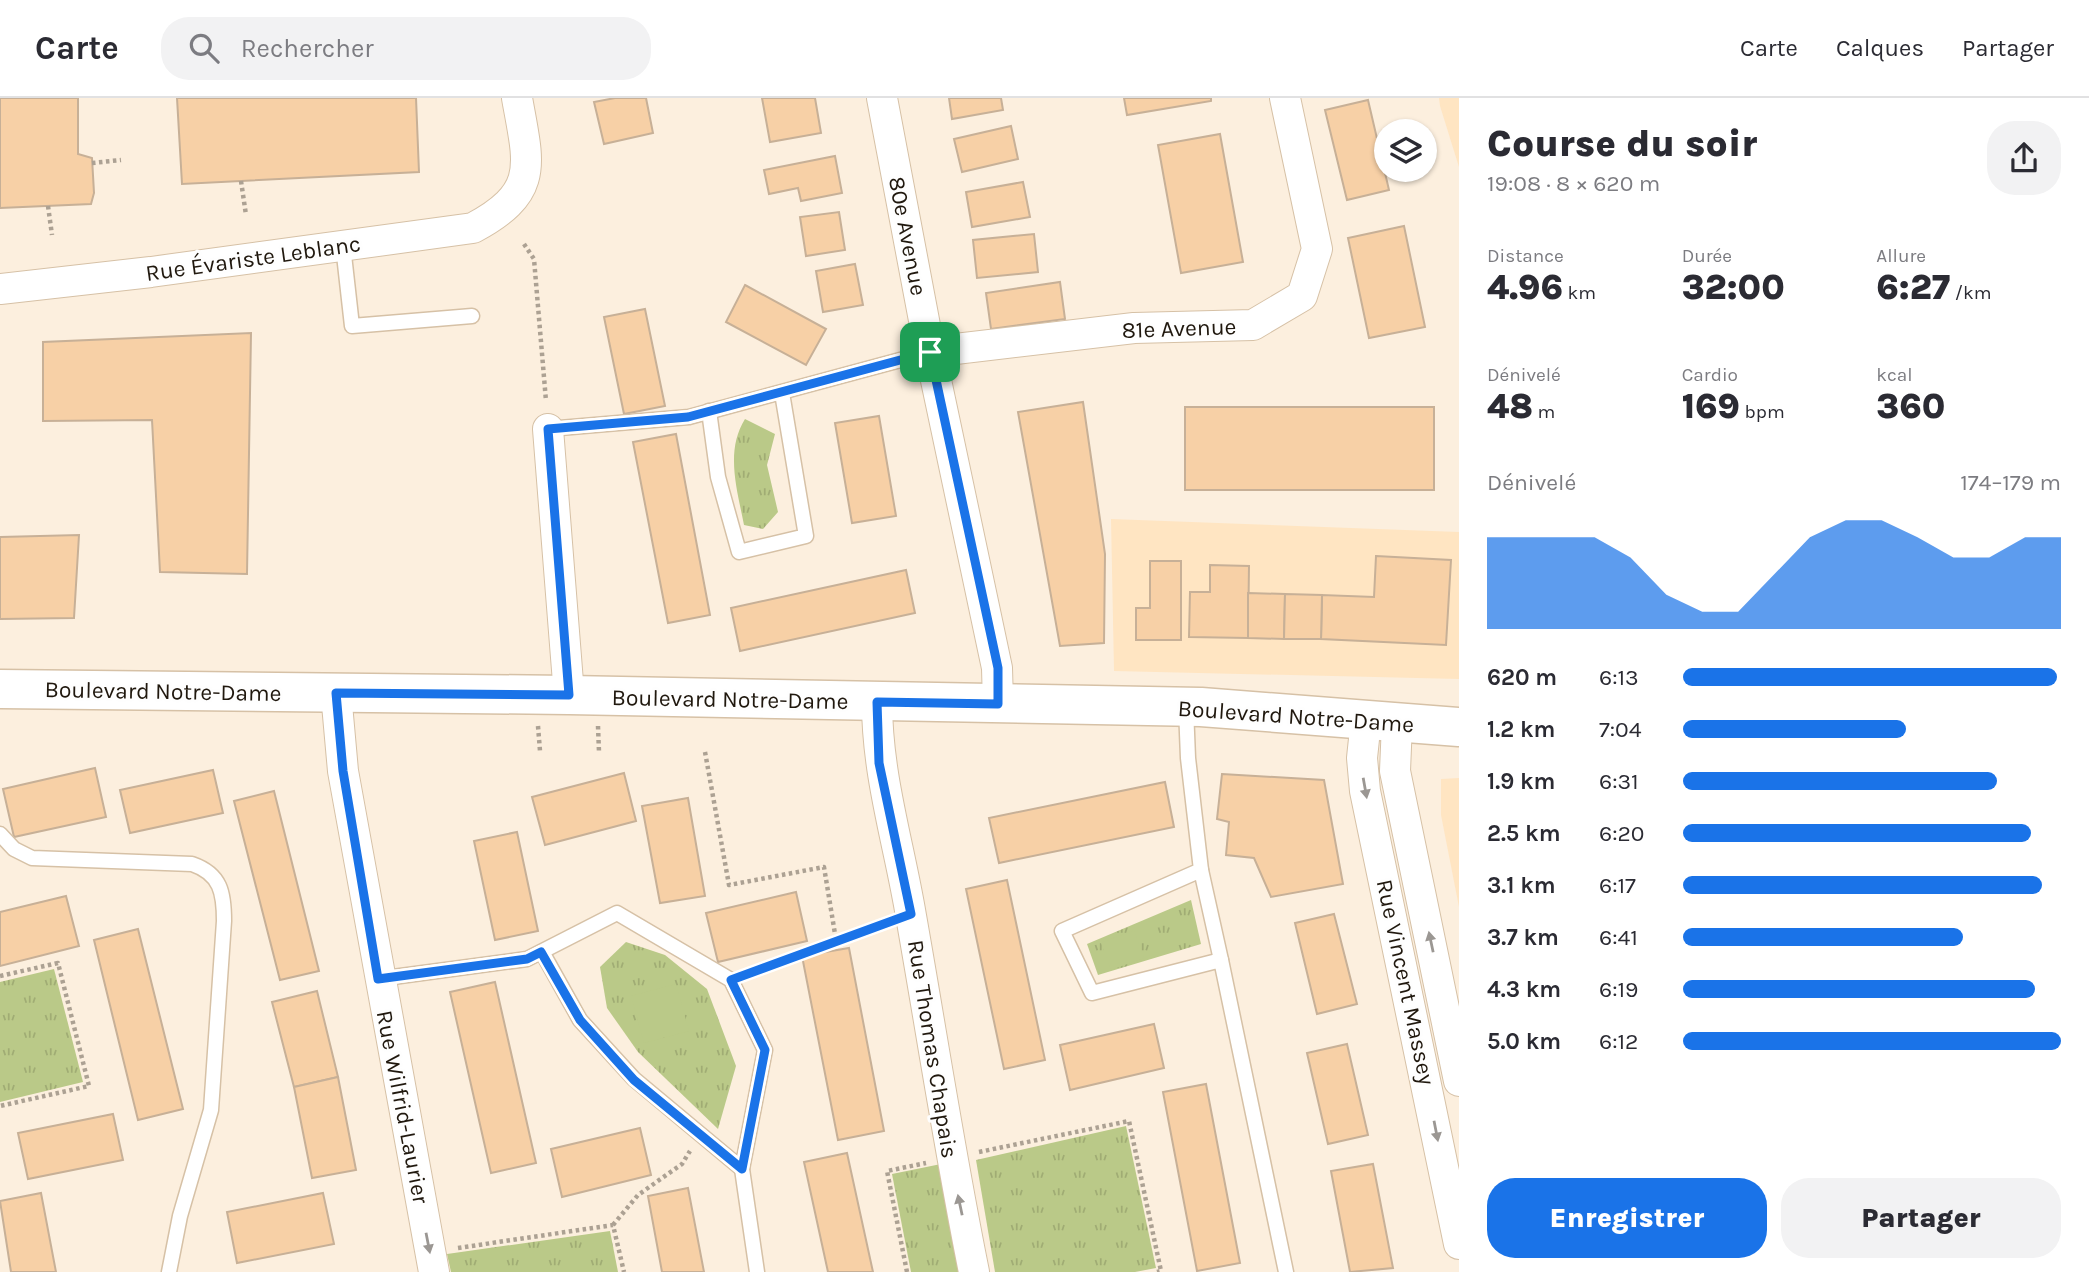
<!DOCTYPE html>
<html lang="fr">
<meta charset="utf-8">
<style>
body{margin:0;font-family:Karla,sans-serif;background:#f2f2f3;color:#2b2b33;height:100vh;display:flex;flex-direction:column;font-size:26px;white-space:nowrap}
*{box-sizing:border-box;margin:0}
p{font-size:23px;color:#7c7c81}
.icon{flex:none;width:38px;height:38px;fill:none;stroke:currentColor;stroke-width:2;stroke-linecap:round;stroke-linejoin:round}
.map{position:relative;flex:1;overflow:hidden}
.sheet{display:flex;flex-direction:column;background:#fff;width:630px}
.sheet>*{flex:none}
.controls{position:absolute;left:1374px;top:21px;display:grid;gap:14px}
.controls a{display:grid;place-items:center;width:63px;height:63px;border-radius:50%;background:#fff;box-shadow:0 2px 5px #0004;font-size:35px}
.pin{position:absolute;display:grid;place-items:center;width:60px;height:60px;color:#fff;margin:-30px;border-radius:14px;box-shadow:0 4px 10px #0006}
.round{display:grid;place-items:center;flex:none;width:74px;height:74px;border-radius:28px;background:#f2f2f3}
.head{display:flex;align-items:center;justify-content:space-between;height:119px;padding:0 28px}
h1{font-size:38px;font-weight:800;line-height:52px}
.metrics{display:grid;grid-template-columns:repeat(3,1fr);gap:10px;height:119px;padding:7px 28px}
.metrics div{display:grid;align-content:center}
.metrics b{font-size:35px;font-weight:800}
.metrics small{font-size:19px;font-weight:400}
.metrics p{font-size:19px}
.chart{height:196px;padding:14px 28px}
.chart p{display:flex;justify-content:space-between}
.chart svg{width:100%;height:126px;margin-top:7px;fill:#1a73e8;opacity:.7}
.cta{display:flex;gap:14px;margin-top:auto;padding:14px 28px}
.cta a{flex:1;height:80px;border-radius:28px;background:#1a73e8;color:#fff;font-size:28px;font-weight:800;line-height:80px;text-align:center}
.cta a+a{background:#f2f2f3;color:#2b2b33}
ul{padding:0 28px;list-style:none;font-size:23px}
li{display:grid;grid-template-columns:112px 84px 1fr;align-items:center;height:52px}
li i{height:18px;border-radius:9px;background:#1a73e8}
header{display:flex;align-items:center;gap:42px;box-sizing:border-box;height:98px;padding:0 35px;background:#fff;border-bottom:2px solid #e1e1e2}
header strong{font-size:33px}
nav{display:flex;gap:38px;margin-inline-start:auto;font-size:24px}
.search{width:490px;height:63px;background:#f2f2f3;display:flex;align-items:center;gap:18px;box-sizing:border-box;padding:0 24px;border-radius:28px;color:#7c7c81;font-size:26px}
main{display:flex;flex:1;min-height:0}
.map>svg:first-child{display:block}
</style>
<header>
<strong>Carte</strong>
<div class="search"><svg class="icon" aria-label="search" viewBox="0 0 24 24"><circle cx="10" cy="10" r="6"/><path d="M15 15l6 6"/></svg>Rechercher</div>
<nav><a>Carte</a><a>Calques</a><a>Partager</a></nav>
</header>
<main>
<div class="map">
<svg width="1459" height="1174" viewBox="0 0 1459 1174">
<defs>
<pattern id="grass-tufts" width="24" height="20" patternUnits="userSpaceOnUse" patternTransform="scale(1.75)"><rect width="24" height="20" fill="#bac988"/><path d="M3 7l-1-3M5 7V3M7 7l1-3M15 17l-1-3M17 17v-4M19 17l1-3" fill="none" stroke="#a0ac74"/></pattern>
</defs>
<rect width="100%" height="100%" fill="#fcefde"/>
<g fill="#ffe5c2">
<path d="M1439 0H1459V69L1440 8Z"/>
<path d="M1111 421 1459 434V581L1114 573Z"/>
<path d="M1459 680V809L1441 717V681Z"/>
</g>
<g fill="url(#grass-tufts)">
<path d="M745 321 775 336 767 367 778 414 763 431 744 427C737 391 725 353 745 321Z"/>
<path d="M1191 802 1201 846 1098 877 1087 846Z"/>
<path d="M626 844 665 857 707 891 736 968 718 1031 638 954 607 910 600 869Z"/>
<path d="M54 871 83 984 0 1004V884Z"/>
<path d="M1126 1028 1156 1170 1135 1174H995L976 1062Z"/>
<path d="M941 1066 962 1174H911L892 1076Z"/>
<path d="M610 1133 618 1174H451L447 1156Z"/>
</g>
<g fill="#bac988">
<path d="M1134 832 1144 860 1111 872 1101 845Z"/>
<path d="M676 886 689 933 644 945 631 898Z"/>
</g>
<g fill="#f7d0a6" stroke="#c7b097" stroke-width="2">
<path d="M0 0H78V56L92 60 94 95 91 106 0 110Z"/>
<path d="M177 0H416L419 74 182 86Z"/>
<path d="M615 0H646L653 35 604 46 594 4Z"/>
<path d="M762 0H815L821 35 770 44Z"/>
<path d="M949 0H1001L1003 12 952 21Z"/>
<path d="M1124 0H1211V3L1127 17Z"/>
<path d="M1368 2 1389 92 1347 102 1325 12Z"/>
<path d="M1011 28 1018 61 962 74 954 41Z"/>
<path d="M1220 36 1243 164 1181 175 1158 47Z"/>
<path d="M835 58 842 95 801 103 798 90 769 96 764 72Z"/>
<path d="M1023 84 1030 119 972 129 966 94Z"/>
<path d="M839 114 845 152 806 158 800 119Z"/>
<path d="M1404 128 1425 229 1369 240 1348 140Z"/>
<path d="M1034 136 1038 174 977 180 973 142Z"/>
<path d="M855 166 863 207 823 214 816 173Z"/>
<path d="M1060 184 1065 221 991 231 986 195Z"/>
<path d="M745 187 826 231 806 267 726 224Z"/>
<path d="M645 211 665 308 624 316 604 219Z"/>
<path d="M251 235 247 476 160 474 152 322 43 323V244Z"/>
<path d="M1083 304 1105 456 1104 545 1060 548 1018 314Z"/>
<rect x="1185" y="309" width="249" height="83"/>
<path d="M879 318 896 418 852 425 835 325Z"/>
<path d="M676 336 710 517 668 525 633 344Z"/>
<path d="M79 437 74 520 0 521V439Z"/>
<path d="M1376 458 1451 462 1446 547 1321 541 1322 497 1374 499Z"/>
<path d="M1150 463H1181V542H1136V510H1150Z"/>
<path d="M1210 467 1249 468 1248 540 1189 539 1190 494H1210Z"/>
<path d="M906 472 915 515 740 553 731 510Z"/>
<path d="M1248 495 1285 496 1284 541 1248 540Z"/>
<path d="M1285 496 1322 497 1321 541H1284Z"/>
<path d="M95 670 106 719 14 739 3 691Z"/>
<path d="M213 672 223 715 130 735 120 692Z"/>
<path d="M624 675 636 723 545 747 532 699Z"/>
<path d="M1222 676 1324 682 1343 786 1271 799 1254 760 1226 757 1229 724 1217 721Z"/>
<path d="M1165 684 1174 729 999 765 989 720Z"/>
<path d="M274 693 319 873 280 882 234 703Z"/>
<path d="M688 700 705 798 660 805 642 708Z"/>
<path d="M517 734 538 833 495 842 474 743Z"/>
<path d="M1007 782 1045 962 1004 971 966 791Z"/>
<path d="M796 794 807 843 718 864 706 815Z"/>
<path d="M66 798 79 848 0 868V814Z"/>
<path d="M1334 816 1357 906 1317 916 1295 825Z"/>
<path d="M138 831 183 1011 138 1022 94 842Z"/>
<path d="M849 850 884 1033 838 1042 802 858Z"/>
<path d="M495 884 536 1065 491 1075 450 894Z"/>
<path d="M317 893 338 979 294 989 272 904Z"/>
<path d="M1154 926 1164 970 1070 992 1060 947Z"/>
<path d="M1347 946 1368 1037 1328 1046 1307 955Z"/>
<path d="M338 979 356 1072 312 1080 294 989Z"/>
<path d="M1206 986 1240 1165 1197 1173 1163 994Z"/>
<path d="M113 1016 123 1062 28 1081 18 1035Z"/>
<path d="M640 1030 651 1077 562 1099 551 1051Z"/>
<path d="M847 1055 873 1174H828L804 1064Z"/>
<path d="M1373 1066 1393 1170 1350 1174 1331 1073Z"/>
<path d="M688 1090 704 1174H662L648 1098Z"/>
<path d="M41 1095 56 1174H11L0 1103Z"/>
<path d="M323 1095 334 1146 237 1165 227 1114Z"/>
</g>
<g fill="none" stroke-linecap="round" stroke-linejoin="round">
<g stroke="#d6c1a6" stroke-width="17">
<g id="lane">
<path d="M343 148 352 228 472 218"/>
<path d="M709 313 718 379 739 454 806 438 782 295"/>
<path d="M548 331 689 319 930 254"/>
<path d="M1186 610 1188 660 1201 772 1062 833 1092 895 1221 862 1286 1174"/>
<path d="M0 736 14 751 32 760 192 766C221 776 224 795 224 823L211 1012 180 1118 169 1174"/>
<path d="M1201 772 1221 862"/>
<path d="M542 854 580 922 634 981 742 1071"/>
<path d="M378 881 527 861 617 815 731 882 765 952 742 1071 757 1174"/>
</g>
</g>
<g stroke="#d6c1a6" stroke-width="32">
<g id="street">
<path d="M882 0 930 254 997 570 998 605"/>
<path d="M0 191 151 174 473 130C540 94 529 67 517 0"/>
<path d="M930 254 1134 230 1253 227 1302 198 1317 151 1285 0"/>
<path d="M548 331 569 597"/>
<path d="M336 595 343 673 434 1174"/>
<path d="M877 604C877 678 899 746 911 818 932 937 950 1056 974 1174"/>
<path d="M1366 622 1362 660 1365 693 1459 1146"/>
<path d="M1397 625 1395 673 1459 983"/>
</g>
</g>
<g stroke="#d6c1a6" stroke-width="41">
<path id="secondary" d="M0 591 569 597 1201 609 1459 629"/>
</g>
<g stroke="#aca193" stroke-width="4.5" stroke-dasharray="3.5 3.5" stroke-linecap="butt">
<path d="M92 65 121 62"/>
<path d="M241 83 246 117"/>
<path d="M48 108 52 137"/>
<path d="M524 146 534 161 546 303"/>
<path d="M538 628 540 653"/>
<path d="M598 628 599 654"/>
<path d="M705 654 729 787 824 769 836 842"/>
<path d="M748 875 885 825"/>
<path d="M0 878 58 865 89 988 0 1008"/>
<path d="M979 1054 1129 1023 1161 1173 1157 1174"/>
<path d="M613 1127 638 1097 682 1066 690 1053"/>
<path d="M458 1150 613 1127 624 1174"/>
<path d="M907 1174 887 1073 926 1065"/>
</g>
<use href="#lane" stroke="#fff" stroke-width="14"/>
<use href="#street" stroke="#fff" stroke-width="30"/>
<use href="#secondary" stroke="#fff" stroke-width="38"/>
</g>
<defs><path id="oneway-solid" d="M-6-.8H1V-3.2L6.5 0L1 3.2V.8H-6Z" transform="scale(1.75)"/></defs>
<g fill="#9b9793">
<use href="#oneway-solid" transform="translate(1365 690) rotate(80)"/>
<use href="#oneway-solid" transform="translate(1431 844) rotate(-102)"/>
<use href="#oneway-solid" transform="translate(1436 1033) rotate(79)"/>
<use href="#oneway-solid" transform="translate(960 1107) rotate(-102)"/>
<use href="#oneway-solid" transform="translate(428 1145) rotate(79)"/>
</g>
<g fill="none" stroke-linecap="round" stroke-linejoin="round">
<g stroke="#fff" stroke-width="14">
<path id="route" d="M930 254 998 570V606L877 604 879 665 911 816 731 882 765 952 742 1071 634 982 580 922 541 854 527 861 378 881 343 673 336 595 569 597 548 331 688 319Z"/>
</g>
<use href="#route" stroke="#1a73e8" stroke-width="9"/>
</g>
<g text-anchor="middle" stroke-width="6" stroke-linejoin="round" paint-order="stroke">
<g font-size="23" fill="#20180e" stroke="#fefefe">
<text transform="translate(908 138) rotate(79)" y="8">80e Avenue</text>
<text transform="translate(253 160) rotate(-8)" y="8">Rue Évariste Leblanc</text>
<text transform="translate(1179 230) rotate(-2)" y="8">81e Avenue</text>
<text transform="translate(163 593) rotate(1)" y="8">Boulevard Notre-Dame</text>
<text transform="translate(730 601) rotate(1)" y="8">Boulevard Notre-Dame</text>
<text transform="translate(1296 618) rotate(4)" y="8">Boulevard Notre-Dame</text>
<text transform="translate(1406 884) rotate(78)" y="8">Rue Vincent Massey</text>
<text transform="translate(933 951) rotate(81)" y="8">Rue Thomas Chapais</text>
<text transform="translate(403 1009) rotate(79)" y="8">Rue Wilfrid-Laurier</text>
</g>
</g>
</svg>
<div class="controls">
<a><svg class="icon" aria-label="layers" viewBox="0 0 24 24"><path d="M12 4l9 5-9 5-9-5zM3 14l9 5 9-5"/></svg></a>
</div>
<div class="pin" style="left:930px;top:254px;background:#1e9e55"><svg class="icon" aria-label="arrive" viewBox="0 0 24 24"><path d="M6 21V4h12l-3 4 3 4H6"/></svg></div>
</div>
<section class="sheet">
<div class="head"><div><h1>Course du soir</h1><p>19:08 · 8 × 620 m</p></div><a class="round"><svg class="icon" aria-label="share" viewBox="0 0 24 24"><path d="M12 15V3M7 8l5-5 5 5M5 13v7h14v-7"/></svg></a></div>
<div class="metrics">
<div><p>Distance</p><b>4.96<small> km</small></b></div>
<div><p>Durée</p><b>32:00</b></div>
<div><p>Allure</p><b>6:27<small> /km</small></b></div>
</div>
<div class="metrics">
<div><p>Dénivelé</p><b>48<small> m</small></b></div>
<div><p>Cardio</p><b>169<small> bpm</small></b></div>
<div><p>kcal</p><b>360</b></div>
</div>
<div class="chart"><p><span>Dénivelé</span>174–179 m</p>
<svg viewBox="0 0 160 44" preserveAspectRatio="none"><path d="M0 44V12L10 12L20 12L30 12L40 19L50 32L60 38L70 38L80 25L90 12L100 6L110 6L120 12L130 19L140 19L150 12L160 12V44z"/></svg>
</div>
<ul>
<li><b>620 m</b>6:13<i style="width:99%"></i></li>
<li><b>1.2 km</b>7:04<i style="width:59%"></i></li>
<li><b>1.9 km</b>6:31<i style="width:83%"></i></li>
<li><b>2.5 km</b>6:20<i style="width:92%"></i></li>
<li><b>3.1 km</b>6:17<i style="width:95%"></i></li>
<li><b>3.7 km</b>6:41<i style="width:74%"></i></li>
<li><b>4.3 km</b>6:19<i style="width:93%"></i></li>
<li><b>5.0 km</b>6:12<i style="width:100%"></i></li>
</ul>
<div class="cta"><a>Enregistrer</a><a>Partager</a></div>
</section>
</main>
